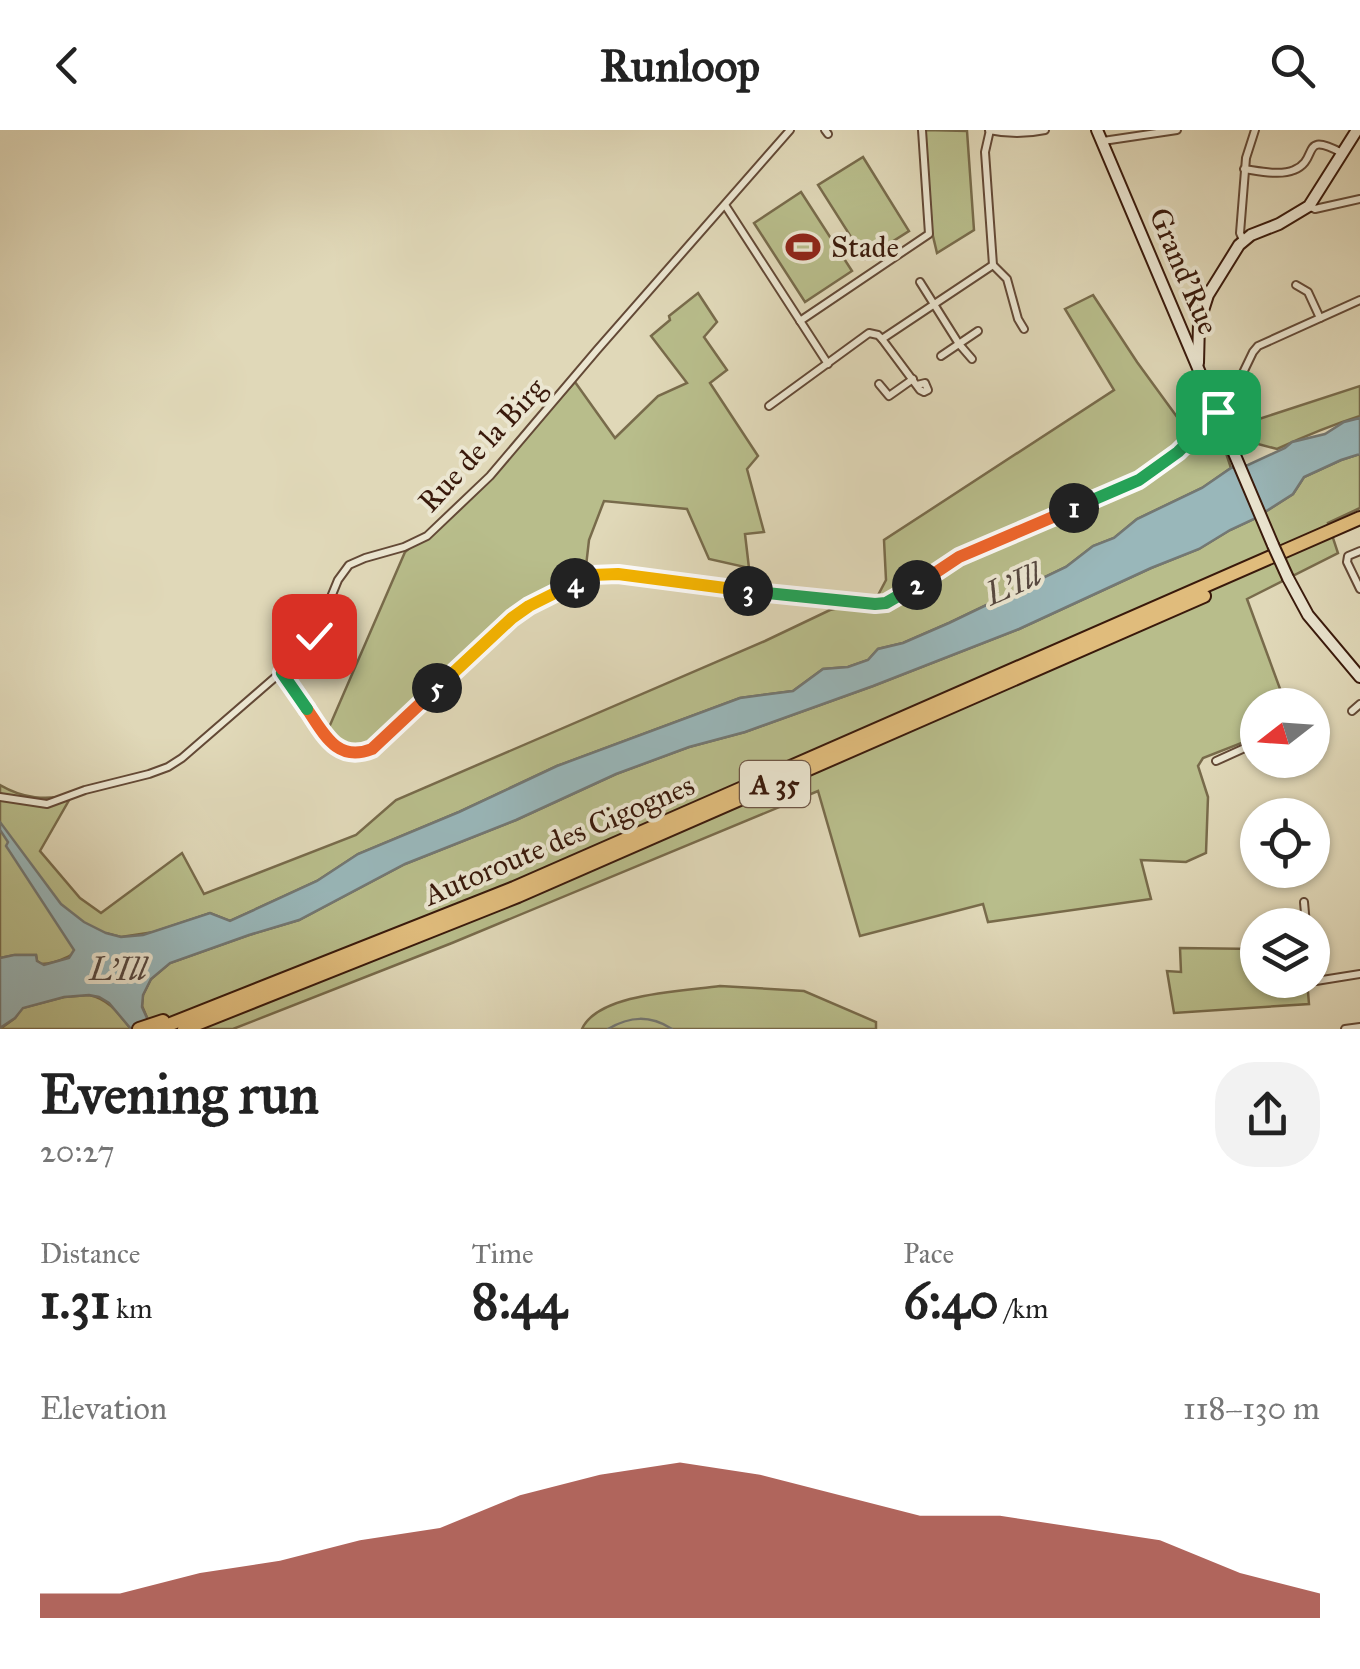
<!DOCTYPE html>
<meta charset="utf-8">
<style>
body{margin:0;font-family:"IM FELL Great Primer",serif;background:#f2f2f2;color:#222;height:100vh;display:flex;flex-direction:column;font-size:38px;white-space:nowrap}
*{box-sizing:border-box;margin:0}
p{font-size:32px;color:#767676}
.icon{flex:none;width:55px;height:55px;fill:none;stroke:currentColor;stroke-width:2;stroke-linecap:round;stroke-linejoin:round}
.map{position:relative;height:899px;overflow:hidden}
.sheet{display:flex;flex-direction:column;background:#fff;flex:1}
.sheet>*{flex:none}
.needle{width:65px;rotate:253deg}
.fabs{position:absolute;left:1240px;top:558px;display:grid;gap:20px}
.fabs a{display:grid;place-items:center;width:90px;height:90px;border-radius:50%;background:#fff;box-shadow:0 2px 8px #0004;font-size:50px}
.pin{position:absolute;display:grid;place-items:center;width:85px;height:85px;color:#fff;margin:-42px;border-radius:20px;box-shadow:0 5px 15px #0006}
.km{position:absolute;width:50px;height:50px;margin:-25px;border-radius:50%;background:#222;color:#fff;font-size:28px;line-height:50px;text-align:center}
.round{display:grid;place-items:center;flex:none;width:105px;height:105px;border-radius:40px;background:#f2f2f2}
.overview{display:flex;align-items:center;justify-content:space-between;height:170px;padding:0 40px}
h1{font-size:55px;font-weight:700;line-height:75px}
.figures{display:grid;grid-template-columns:repeat(3,1fr);gap:15px;height:170px;padding:10px 40px}
.figures div{display:grid;align-content:center}
.figures b{font-size:50px;font-weight:700}
.figures small{font-size:28px;font-weight:400}
.figures p{font-size:28px}
.chart{height:280px;padding:20px 40px}
.chart p{display:flex;justify-content:space-between}
.chart svg{width:100%;height:180px;margin-top:10px;fill:#8f2418;opacity:.7}
header{display:flex;justify-content:space-between;align-items:center;height:130px;padding:0 40px;background:#fff;font-size:45px;font-weight:700}
.map>svg:first-child{display:block}
</style>
<header><svg class="icon" aria-label="back" viewBox="0 0 24 24"><path d="M15 5l-7 7 7 7"/></svg>Runloop<svg class="icon" aria-label="search" viewBox="0 0 24 24"><circle cx="10" cy="10" r="6"/><path d="M15 15l6 6"/></svg></header>
<div class="map">
<svg width="1360" height="899" viewBox="0 0 1360 899">
<rect width="100%" height="100%" fill="#e0d8b8"/>
<filter id="stains"><feTurbulence type="fractalNoise" baseFrequency=".002" numOctaves="4"/><feColorMatrix values="0 0 0 0 .2 0 0 0 0 .09 0 0 0 0 .02 0 0 0 .5 -.17"/></filter>
<radialGradient id="worn" r=".72"><stop offset=".6" stop-color="#630" stop-opacity="0"/><stop offset="1" stop-color="#630" stop-opacity=".3"/></radialGradient>
<g fill="#b8bd8b" stroke="#786b4b" stroke-width="2.5">
<path d="M925 0 967 1 974 100 937 123 932 102Z"/>
<path d="M863 27 909 101 865 129 818 55Z"/>
<path d="M801 62 852 141 805 172 754 93Z"/>
<path d="M698 163 717 192 704 207 727 240 710 253 758 326 747 339 764 402 745 404 749 438 709 429 687 379 604 371 589 410 585 445 510 491 369 619 344 625 327 602 405 422 477 361 575 252 615 308 658 266 687 253 651 206 670 190 669 186Z"/>
<path d="M1093 165 1137 232 1180 291 1212 281 1231 338 1202 358 1137 389 1114 408 1093 416 1066 437 949 493 903 513 878 519 868 530 848 537 823 539 793 561 740 568 557 636 459 682 358 724 317 751 230 791 210 783 154 802 121 807 106 803C85 816 66 833 41 834L37 831 36 825H15L0 828V655C24 669 45 670 72 665L40 721 80 768 101 783 182 723 204 764 356 705 396 670 765 511 830 480 876 469 886 450 884 410 1114 260 1065 179Z"/>
<path d="M1360 256V286C1332 295 1303 307 1277 319L1258 314 1256 290Z"/>
<path d="M1360 324V378L1328 393 1338 423 1247 469 1286 575H1258L1257 607 1203 628 1198 636 1208 667 1206 723 1186 732 1141 730 1151 769 988 792 983 774 860 806 818 661 452 813 233 899H152L142 876 143 865 151 849 170 833 249 805 299 790 405 734 516 690 616 644 689 617 745 602 873 556 1019 499 1151 438 1199 419 1230 400 1254 389 1293 364 1304 347 1341 330Z"/>
<path d="M1180 818 1257 819 1258 850H1307L1309 874 1174 883 1167 841 1181 842Z"/>
<path d="M720 856 804 861 876 892V899H582C598 863 685 861 720 856Z"/>
<path d="M89 865C109 869 119 884 131 899H0L15 888 22 878 64 867Z"/>
</g>
<path fill="#99b7ba" stroke="#737874" stroke-width="2.5" d="M1360 288V324L1341 330 1304 347 1293 364 1254 389 1230 400 1199 419 1151 438 1019 499 873 556 745 602 689 617 616 644 516 690 405 734 299 790 249 805 170 833 151 849 143 865 142 877 152 899H131L109 873 99 867 89 865 64 867 23 878 15 888 0 898V828L14 825H36L37 831 44 835 69 828 74 820 6 716 8 712 0 700V692L61 774 84 792 106 803 121 807 143 805 210 783 230 791 317 751 358 724 459 682 557 636 740 568 793 561 823 539 848 537 868 530 878 519 903 513 949 493 1066 437 1093 416 1114 408 1137 389 1202 358 1231 338 1248 335 1285 318 1292 312 1325 304 1344 292Z"/>
<g fill="none" stroke-linecap="round" stroke-linejoin="round">
<path stroke="#737874" stroke-width="2.5" d="M608 899C630 886 650 885 672 899"/>
<g stroke="#634936" stroke-width="10">
<g id="street">
<path d="M825 0 828 4"/>
<path d="M989 0C1008 4 1026 4 1045 0"/>
<path d="M990 0 985 22 993 135 1007 149 1018 189 1024 199"/>
<path d="M1103 11 1177 0"/>
<path d="M1244 39C1259 41 1280 46 1294 40 1320 30 1299 0 1342 23"/>
<path d="M725 75 828 234"/>
<path d="M1309 76 1315 79 1360 69"/>
<path d="M1243 110 1240 103 1246 28 1255 0"/>
<path d="M920 152 959 214 972 229"/>
<path d="M1296 155 1308 162 1320 188"/>
<path d="M800 191 929 104 922 0"/>
<path d="M882 209 920 260 924 262 928 260 925 253 917 255"/>
<path d="M941 226 978 201"/>
<path d="M879 254 889 266 913 249"/>
<path d="M1229 275 1238 287 1242 300"/>
<path d="M769 276 869 203 878 205 882 209 993 135"/>
<path d="M1360 421 1348 426 1347 432 1360 459"/>
<path d="M282 543C296 562 326 618 348 624 355 625 365 621 371 619L511 489 529 476 592 445 618 444 703 456 887 473 939 442 959 427 1139 350 1178 322 1212 286 1226 278 1253 222 1258 216 1360 170"/>
<path d="M1352 581 1360 574"/>
<path d="M1312 589 1316 588"/>
<path d="M1216 631 1258 612"/>
<path d="M0 667 47 674 85 660 149 644 168 637 182 628 302 524 315 506 338 450 349 435 365 428 404 417 427 406 490 346 597 220 790 0"/>
<path d="M1304 772 1306 795"/>
<path d="M1312 849 1316 851 1360 844"/>
<path d="M1345 899 1360 897"/>
</g>
</g>
<g stroke="#39190b" stroke-width="14">
<g id="secondary">
<path d="M1097 0 1273 415"/>
<path d="M1198 233 1199 193 1208 165 1239 115 1251 105 1279 94 1309 76 1357 0"/>
<path d="M1288 448 1308 485 1360 547"/>
</g>
</g>
<g stroke="#39190b" stroke-width="16">
<g id="highway">
<path d="M139 899 163 891"/>
<path d="M158 899 514 758 1360 388"/>
<path d="M184 899 518 766 1204 466"/>
</g>
</g>
<use href="#street" stroke="#ebe6d1" stroke-width="6"/>
<use href="#secondary" stroke="#ebe6d1" stroke-width="10"/>
<use href="#highway" stroke="#e0bc7c" stroke-width="12"/>
<g stroke="#39190b" stroke-width="14" stroke-linecap="butt">
<path id="secondary-bridge" d="M1273 415 1288 448"/>
</g>
<use href="#secondary-bridge" stroke="#ebe6d1" stroke-width="10"/>
</g>
<g fill="none" stroke-linecap="round" stroke-linejoin="round">
<g stroke="#fff" stroke-width="20">
<path id="split-1" d="M1074 378 1139 350 1178 322 1218 282"/>
</g>
<g stroke="#fff" stroke-width="20">
<path id="split-2" d="M917 455 959 427 1074 378"/>
</g>
<g stroke="#fff" stroke-width="20">
<path id="split-3" d="M748 461 875 474 886 473 917 455"/>
</g>
<g stroke="#fff" stroke-width="20">
<path id="split-4" d="M575 453 592 445 618 444 748 461"/>
</g>
<g stroke="#fff" stroke-width="20">
<path id="split-5" d="M437 558 512 488 529 476 575 453"/>
</g>
<g stroke="#fff" stroke-width="20">
<path id="split-6" d="M307 579C324 604 337 633 372 619L437 558"/>
</g>
<g stroke="#fff" stroke-width="20">
<path id="split-7" d="M307 579 282 543 307 519 314 506"/>
</g>
<use href="#split-1" stroke="#22a559" stroke-width="12"/>
<use href="#split-2" stroke="#f0652b" stroke-width="12"/>
<use href="#split-3" stroke="#22a559" stroke-width="12"/>
<use href="#split-4" stroke="#f5b400" stroke-width="12"/>
<use href="#split-5" stroke="#f5b400" stroke-width="12"/>
<use href="#split-6" stroke="#f0652b" stroke-width="12"/>
<use href="#split-7" stroke="#22a559" stroke-width="12"/>
</g>
<defs>
<g id="stadium-bare" transform="scale(2.7)"><path d="M0-5a6.5 5 0 1 0 0 10a6.5 5 0 1 0 0-10ZM-3.5-1.8h7v3.6h-7Z" fill="#8f2418" stroke="#ebe6d1" stroke-width="2.5" paint-order="stroke"/></g>
</defs>
<g fill-rule="evenodd">
<use href="#stadium-bare" x="803" y="117"/>
</g>
<g text-anchor="middle" stroke-width="8" stroke-linejoin="round" paint-order="stroke">
<rect fill="#ebe6d1" stroke="#6e5646" stroke-width="2.5" x="740" y="631" width="70" height="46" rx="8"/>
<g font-size="28" font-weight="bold" fill="#39190b">
<text x="775" y="664">A 35</text>
</g>
<g font-size="30" fill="#39190b" stroke="#ebe6d1" text-anchor="start">
<text x="831" y="127">Stade</text>
</g>
<g font-size="30" fill="#39190b" stroke="#ebe6d1">
<text transform="translate(1184 141) rotate(67)" y="10">Grand'Rue</text>
<text transform="translate(482 315) rotate(-47)" y="10">Rue de la Birg</text>
<text transform="translate(559 710) rotate(-23)" y="10">Autoroute des Cigognes</text>
</g>
<g font-size="32" font-style="italic" fill="#564840" stroke="#ebe6d1">
<text transform="translate(1013 454) rotate(-24)" y="11">L'Ill</text>
<text x="118" y="850">L'Ill</text>
</g>
</g>
<rect width="100%" height="100%" filter="url(#stains)"/>
<rect width="100%" height="100%" fill="url(#worn)"/>
</svg>
<div class="fabs">
<a><svg class="needle" viewBox="-14 -14 28 28"><path d="M0-13l5 13h-10z" fill="#e53935"/><path d="M0 13l5-13h-10z" fill="#767676"/></svg></a>
<a><svg class="icon" aria-label="locate" viewBox="0 0 24 24"><circle cx="12" cy="12" r="6"/><path d="M12 2v4M12 18v4M2 12h4M18 12h4"/></svg></a>
<a><svg class="icon" aria-label="layers" viewBox="0 0 24 24"><path d="M12 4l9 5-9 5-9-5zM3 14l9 5 9-5"/></svg></a>
</div>
<div class="pin" style="left:1218px;top:282px;background:#1e9e55"><svg class="icon" aria-label="arrive" viewBox="0 0 24 24"><path d="M6 21V4h12l-3 4 3 4H6"/></svg></div>
<div class="pin" style="left:314px;top:506px;background:#d93025"><svg class="icon" aria-label="check" viewBox="0 0 24 24"><path d="M5 12l5 5 9-10"/></svg></div>
<b class="km" style="left:1074px;top:378px">1</b>
<b class="km" style="left:917px;top:455px">2</b>
<b class="km" style="left:748px;top:461px">3</b>
<b class="km" style="left:575px;top:453px">4</b>
<b class="km" style="left:437px;top:558px">5</b>
</div>
<section class="sheet">
<div class="overview"><div><h1>Evening run</h1><p>20:27</p></div><a class="round"><svg class="icon" aria-label="share" viewBox="0 0 24 24"><path d="M12 15V3M7 8l5-5 5 5M5 13v7h14v-7"/></svg></a></div>
<div class="figures">
<div><p>Distance</p><b>1.31<small> km</small></b></div>
<div><p>Time</p><b>8:44</b></div>
<div><p>Pace</p><b>6:40<small> /km</small></b></div>
</div>
<div class="chart"><p><span>Elevation</span>118–130 m</p>
<svg viewBox="0 0 160 44" preserveAspectRatio="none"><path d="M0 44V38L10 38L20 33L30 30L40 25L50 22L60 14L70 9L80 6L90 9L100 14L110 19L120 19L130 22L140 25L150 33L160 38V44z"/></svg>
</div>
</section>
